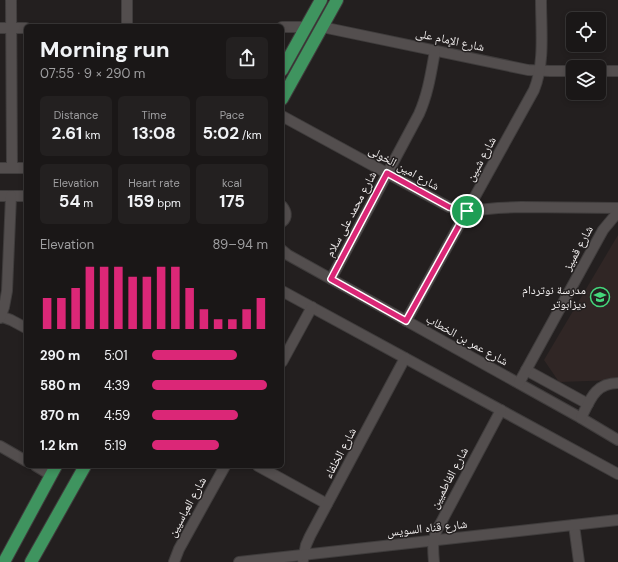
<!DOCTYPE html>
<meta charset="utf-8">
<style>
body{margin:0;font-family:"DM Sans","Noto Naskh Arabic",sans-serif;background:#232020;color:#f1f3f6;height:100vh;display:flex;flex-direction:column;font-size:15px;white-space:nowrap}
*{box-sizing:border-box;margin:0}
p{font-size:13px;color:#9f9fa1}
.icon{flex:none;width:22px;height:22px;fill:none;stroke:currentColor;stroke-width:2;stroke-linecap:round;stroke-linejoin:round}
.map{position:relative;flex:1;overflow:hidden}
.details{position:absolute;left:24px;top:24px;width:260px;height:444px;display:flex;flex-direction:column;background:#1a1717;border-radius:6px;box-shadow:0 2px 6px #0003,0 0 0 1px #383636}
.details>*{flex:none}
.controls{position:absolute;left:566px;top:12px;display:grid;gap:8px}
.controls a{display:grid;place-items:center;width:40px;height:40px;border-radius:6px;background:#1a1717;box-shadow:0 2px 6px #0003,0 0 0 1px #383636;font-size:20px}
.pin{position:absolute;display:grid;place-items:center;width:34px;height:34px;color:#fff;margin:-17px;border:2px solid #fff;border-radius:50%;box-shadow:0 1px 4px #0007}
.round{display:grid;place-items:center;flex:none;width:42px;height:42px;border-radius:6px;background:#232020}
.overview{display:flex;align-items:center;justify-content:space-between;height:68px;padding:0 16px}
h1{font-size:22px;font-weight:700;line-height:30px}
.stats{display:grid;grid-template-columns:repeat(3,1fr);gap:6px;height:68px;padding:4px 16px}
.stats div{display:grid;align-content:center;border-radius:6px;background:#232020;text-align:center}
.stats b{font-size:17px;font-weight:700}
.stats small{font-size:11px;font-weight:400}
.stats p{font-size:11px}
.chart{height:112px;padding:8px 16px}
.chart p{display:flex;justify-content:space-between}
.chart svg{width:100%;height:72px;margin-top:4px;stroke:#db2777;stroke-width:6}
ul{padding:0 16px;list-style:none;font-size:13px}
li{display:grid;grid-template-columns:64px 48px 1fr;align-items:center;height:30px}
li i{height:10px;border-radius:5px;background:#db2777}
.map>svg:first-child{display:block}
</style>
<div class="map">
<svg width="618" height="562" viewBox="0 0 618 562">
<rect width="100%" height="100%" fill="#231f1f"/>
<path fill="#302625" d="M618 235V380L559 382 544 360Z"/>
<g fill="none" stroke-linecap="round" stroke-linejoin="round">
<g stroke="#3f3c3c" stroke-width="12">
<g id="minor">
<path d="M11 0 12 168"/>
<path d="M127 26V0"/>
<path d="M282 27H306"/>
<path d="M322 27 528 70 550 71H573"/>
<path d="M0 28H26"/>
<path d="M599 71H618"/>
<path d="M282 116 449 207 461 210 467 211 498 208 521 207 618 208"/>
<path d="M0 168H26"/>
<path d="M0 196H26"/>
<path d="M282 206C286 211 288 217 282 222"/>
<path d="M282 250 288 255 581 418 618 440"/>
<path d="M331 279 419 114C428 94 431 73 435 51"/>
<path d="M282 291 618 474"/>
<path d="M0 316 11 320 26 328"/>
<path d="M0 318 4 307 7 291 11 196"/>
<path d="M406 321 534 90C545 63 541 29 541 0"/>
<path d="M282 362 312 307"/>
<path d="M526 370 588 404"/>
<path d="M519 383 603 230 618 212"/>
<path d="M581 418C590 400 595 383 618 383"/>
<path d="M0 446 26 461"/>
<path d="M36 466 51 475"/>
<path d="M258 466 327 504"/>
<path d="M574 525 579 562"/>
<path d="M303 560 306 545 310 536 405 358"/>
<path d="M174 562 179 549 225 466"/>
<path d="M239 562 618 520"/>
<path d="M434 562C433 551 432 541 437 530L501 410"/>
</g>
</g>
<g stroke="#3f3c3c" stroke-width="14">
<g id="major">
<path d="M282 70 321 0"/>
<path d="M282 99 337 0"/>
<path d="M4 562 56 466"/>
<path d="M31 562 85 466"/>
</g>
</g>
<use href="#minor" stroke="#534e4e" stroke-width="10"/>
<use href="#major" stroke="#3f945f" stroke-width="12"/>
</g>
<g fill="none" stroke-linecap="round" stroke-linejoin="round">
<g stroke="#fff" stroke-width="8">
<path id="route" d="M387 173 449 207 461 210 467 211 406 321 331 279Z"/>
</g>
<use href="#route" stroke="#db2777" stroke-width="5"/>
</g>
<defs>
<g id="school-ring" transform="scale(1)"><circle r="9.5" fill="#231f1f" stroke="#44d77b" stroke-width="1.5"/><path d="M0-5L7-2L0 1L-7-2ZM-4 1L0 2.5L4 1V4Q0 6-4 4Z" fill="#44d77b"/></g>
</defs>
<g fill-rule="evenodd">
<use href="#school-ring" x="600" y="297"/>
</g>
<g text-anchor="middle" stroke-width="3" stroke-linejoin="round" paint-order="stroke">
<g font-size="12" fill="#f2efef" stroke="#231f1f">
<text transform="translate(450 40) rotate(12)" y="4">شارع الإمام على</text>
<text transform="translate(481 159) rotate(-61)" y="4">شارع شبين</text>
<text transform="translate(404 168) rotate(29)" y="4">شارع امين الخولى</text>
<text transform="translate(351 214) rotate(-62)" y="4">شارع محمد على سلام</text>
<text transform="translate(578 248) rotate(-61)" y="4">شارع قمبيز</text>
<text transform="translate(467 340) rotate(29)" y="4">شارع عمر بن الخطاب</text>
<text transform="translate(340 453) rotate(-62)" y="4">شارع الخلفاء</text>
<text transform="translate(449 478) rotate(-62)" y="4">شارع الفاطميين</text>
<text transform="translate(187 507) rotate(-61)" y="4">شارع العباسيين</text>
<text transform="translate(427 528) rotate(-6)" y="4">شارع قناه السويس</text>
</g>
<g font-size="12" fill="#f2efef" stroke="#231f1f" text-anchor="end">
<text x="586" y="294">مدرسة نوتردام<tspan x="586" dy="14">ديزابوتر</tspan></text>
</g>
</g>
</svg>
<div class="controls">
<a><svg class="icon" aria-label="locate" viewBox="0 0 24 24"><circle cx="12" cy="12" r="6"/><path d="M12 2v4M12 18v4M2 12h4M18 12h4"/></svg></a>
<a><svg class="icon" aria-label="layers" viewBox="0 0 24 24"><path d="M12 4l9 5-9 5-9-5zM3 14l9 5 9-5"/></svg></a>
</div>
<div class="pin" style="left:467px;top:211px;background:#1e9e55"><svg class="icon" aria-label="arrive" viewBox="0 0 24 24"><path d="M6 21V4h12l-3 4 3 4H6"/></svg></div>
<section class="details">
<div class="overview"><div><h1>Morning run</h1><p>07:55 · 9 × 290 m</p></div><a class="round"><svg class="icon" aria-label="share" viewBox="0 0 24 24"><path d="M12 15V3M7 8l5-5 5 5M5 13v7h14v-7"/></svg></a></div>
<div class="stats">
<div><p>Distance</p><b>2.61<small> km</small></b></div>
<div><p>Time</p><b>13:08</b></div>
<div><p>Pace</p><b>5:02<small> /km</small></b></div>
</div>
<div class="stats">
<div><p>Elevation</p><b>54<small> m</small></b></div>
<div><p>Heart rate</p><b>159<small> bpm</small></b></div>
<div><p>kcal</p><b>175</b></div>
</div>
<div class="chart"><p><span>Elevation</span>89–94 m</p>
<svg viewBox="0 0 160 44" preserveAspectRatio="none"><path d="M5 44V25M15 44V25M25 44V19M35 44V6M45 44V6M55 44V6M65 44V12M75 44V12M85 44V6M95 44V6M105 44V19M115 44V32M125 44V38M135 44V38M145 44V32M155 44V25"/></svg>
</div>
<ul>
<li><b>290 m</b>5:01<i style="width:73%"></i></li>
<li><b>580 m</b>4:39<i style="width:99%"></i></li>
<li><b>870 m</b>4:59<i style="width:74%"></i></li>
<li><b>1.2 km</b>5:19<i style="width:58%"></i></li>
</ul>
</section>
</div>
